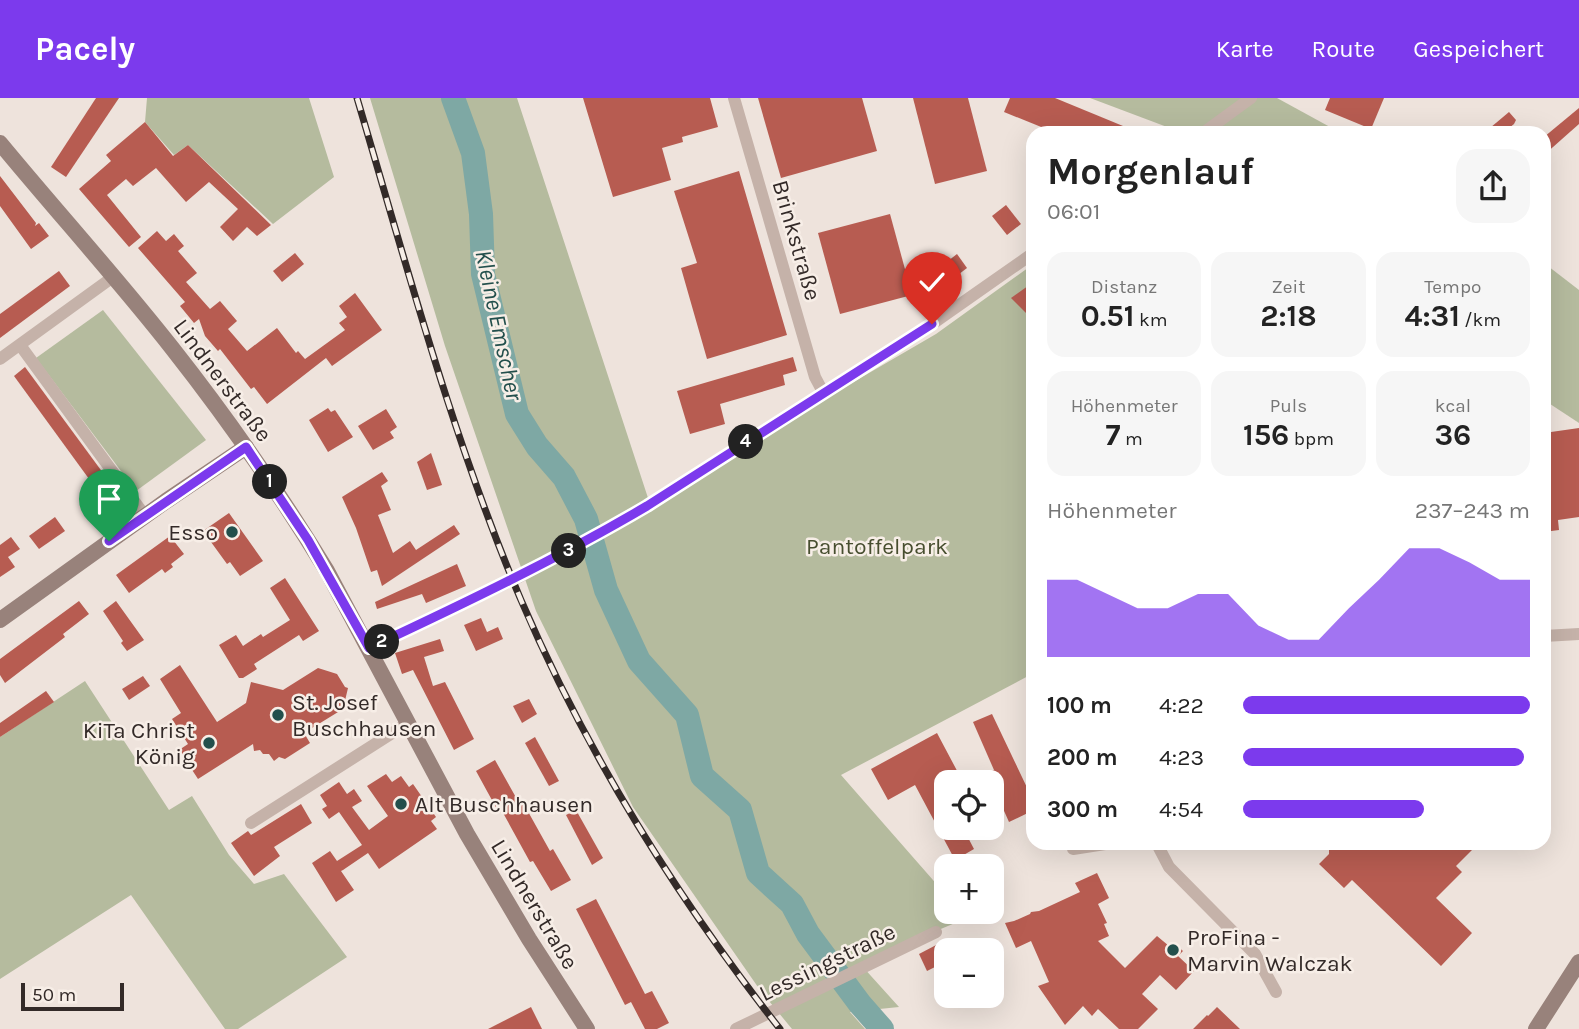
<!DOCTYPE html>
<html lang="de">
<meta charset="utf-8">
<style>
body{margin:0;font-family:Karla,sans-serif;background:#f6f6f6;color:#222;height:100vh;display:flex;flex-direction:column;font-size:26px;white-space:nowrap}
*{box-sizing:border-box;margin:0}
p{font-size:23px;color:#767676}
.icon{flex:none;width:38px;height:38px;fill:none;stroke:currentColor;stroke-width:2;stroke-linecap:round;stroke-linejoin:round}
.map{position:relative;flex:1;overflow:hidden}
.panel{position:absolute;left:1026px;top:28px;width:525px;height:724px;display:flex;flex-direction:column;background:#fff;border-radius:21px;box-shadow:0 7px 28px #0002}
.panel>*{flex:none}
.tools{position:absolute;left:934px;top:672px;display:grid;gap:14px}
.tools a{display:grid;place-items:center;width:70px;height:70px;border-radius:14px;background:#fff;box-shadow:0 7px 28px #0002;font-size:35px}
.scale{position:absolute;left:21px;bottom:18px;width:103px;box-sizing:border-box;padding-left:7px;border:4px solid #332a28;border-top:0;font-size:19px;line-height:24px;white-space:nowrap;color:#332a28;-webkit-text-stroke:5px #f7eee7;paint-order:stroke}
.pin{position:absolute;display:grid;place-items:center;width:60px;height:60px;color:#fff;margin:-72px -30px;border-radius:50% 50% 50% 0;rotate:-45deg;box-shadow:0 0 7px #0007}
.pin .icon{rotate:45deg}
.km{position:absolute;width:35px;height:35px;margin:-18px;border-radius:50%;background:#222;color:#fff;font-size:19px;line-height:35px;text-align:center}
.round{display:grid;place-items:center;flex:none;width:74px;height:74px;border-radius:21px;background:#f6f6f6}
.summary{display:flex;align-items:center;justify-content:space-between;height:119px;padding:0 21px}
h1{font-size:38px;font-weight:700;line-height:52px}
.figures{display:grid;grid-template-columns:repeat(3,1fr);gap:10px;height:119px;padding:7px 21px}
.figures div{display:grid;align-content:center;border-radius:18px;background:#f6f6f6;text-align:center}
.figures b{font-size:30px;font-weight:700}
.figures small{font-size:19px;font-weight:400}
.figures p{font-size:19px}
.chart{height:196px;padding:14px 21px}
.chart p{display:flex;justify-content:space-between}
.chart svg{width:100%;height:126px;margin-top:7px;fill:#7c3aed;opacity:.7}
ul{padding:0 21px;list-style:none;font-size:23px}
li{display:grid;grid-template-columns:112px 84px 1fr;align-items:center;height:52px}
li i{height:18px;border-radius:9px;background:#7c3aed}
header{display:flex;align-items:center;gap:42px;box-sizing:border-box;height:98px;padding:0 35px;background:#7c3aed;color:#fff}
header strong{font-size:33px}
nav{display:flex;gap:38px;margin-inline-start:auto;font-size:24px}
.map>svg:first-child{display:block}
</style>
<header>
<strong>Pacely</strong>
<nav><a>Karte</a><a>Route</a><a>Gespeichert</a></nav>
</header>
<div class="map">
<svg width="1579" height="931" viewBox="0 0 1579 931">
<rect width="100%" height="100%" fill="#eee3dc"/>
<g fill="#b5bb9e">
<path d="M147 0H309L334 79 273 126 188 47 174 57 145 24Z"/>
<path d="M370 0H517L649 403 936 236 1032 167V576L841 677 947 798V814H961L967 820 893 851 862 868 899 909 850 914 865 931H792L760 892 633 709 536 513 445 248Z"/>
<path d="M1090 0H1277L1341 35H1183Z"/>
<path d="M1544 165 1579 192V325L1544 302Z"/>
<path d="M103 212 206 342 136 393 36 260Z"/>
<path d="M85 583 169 712 192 698 229 757 254 786 284 776 347 859 238 931H225L131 797 0 881V639Z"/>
</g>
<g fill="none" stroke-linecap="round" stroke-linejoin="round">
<path stroke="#7ea8a4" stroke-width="24" d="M453 0 473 55 481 116 483 176 517 316 537 348 564 379 586 421 606 492 639 563 687 617 702 678 740 712 758 775 792 806 808 836 860 906 882 931"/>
</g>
<g fill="#b75c51">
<path d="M96 0H119L66 79 51 69Z"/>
<path d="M583 0H710L718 29 682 39 683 44 662 50 671 82 613 99Z"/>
<path d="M758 0H862L877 53 781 80Z"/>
<path d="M913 0H968L987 73 935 86Z"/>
<path d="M1010 0H1055L1140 35H1056L1004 14Z"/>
<path d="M1330 0H1384L1371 31 1325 12Z"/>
<path d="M1579 10V26L1544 57V39Z"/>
<path d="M1509 14 1516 22 1514 26 1503 35H1484Z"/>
<path d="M145 24 173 58 188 47 271 127 257 138 247 129 233 143 220 129 238 111 209 84 186 104 156 70 133 88 126 81 107 97 141 139 129 149 79 91 111 63 106 57Z"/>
<path d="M739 73 787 237 707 261 681 170 697 165 674 93Z"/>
<path d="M0 78 36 125 35 128 39 125 49 138 31 151 0 108Z"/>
<path d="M1006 107 1021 126 1007 137 992 118Z"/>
<path d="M890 116 912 197 840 216 818 135Z"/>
<path d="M157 133 166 143 174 136 184 148 178 153 197 175 186 184 210 211 220 203 237 223 228 231 247 253 277 230 296 255 298 253 305 261 345 232 339 225 347 219 339 208 355 195 382 232 332 268 326 260 267 306 254 289 251 291 220 251 218 253 205 238 199 221 194 225 180 208 185 204 138 150Z"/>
<path d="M295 155 304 166 282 184 273 173Z"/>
<path d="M957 156 967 170 950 183 939 170Z"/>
<path d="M59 173 70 188 0 240V216Z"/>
<path d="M1032 185V221L1011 200Z"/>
<path d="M793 259 797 273 783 277 785 287 720 306 725 326 690 336 677 293Z"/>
<path d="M25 269 120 398 108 407 14 278Z"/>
<path d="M328 310 331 314 335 312 353 339 328 354 309 322Z"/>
<path d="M386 311 397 329 390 334 394 340 373 352 358 328Z"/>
<path d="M1579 330V419L1558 422 1559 432 1544 434V335Z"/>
<path d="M431 355 442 387 427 392 417 364Z"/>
<path d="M382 374 388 383 381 388 391 412 378 417 393 455 410 443 416 452 454 427 460 436 382 488 377 472 371 474 356 430 342 399Z"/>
<path d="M229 415 263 463 240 478 230 464 227 466 203 433Z"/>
<path d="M55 419 65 433 39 451 29 438Z"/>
<path d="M170 438 184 456 171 466 173 469 165 475 162 471 129 495 116 477Z"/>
<path d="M11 439 20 451 8 459 15 469 0 479V447Z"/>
<path d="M457 466 466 488 426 505 422 496 377 511 375 504Z"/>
<path d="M285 480 319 533 303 543 299 537 254 566 257 571 243 580H239L219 547 236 537 243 548 261 536 263 539 290 522 270 490Z"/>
<path d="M79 503 89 516 63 536 65 539 5 585 0 577V561Z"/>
<path d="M116 503 144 542 127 553 121 545 123 543 103 513Z"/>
<path d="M481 520 487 534 498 529 503 541 476 553 464 527Z"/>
<path d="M440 541 444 553 424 559 433 588 445 584 474 641 454 652 413 572 402 576 395 555Z"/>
<path d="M180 567 217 624 246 605 251 584 283 592 318 570 337 576 345 589 348 590 343 611 304 635 310 645 285 661 279 659 274 663 269 656H263L260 652 254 653 253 646 198 681 179 652 188 646 172 621 181 615 160 581Z"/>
<path d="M143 578 150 588 129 602 122 591Z"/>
<path d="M46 593 54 604 0 639V625Z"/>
<path d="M529 601 537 616 522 625 513 608Z"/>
<path d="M992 616 1032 700V713L1009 724 987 675 994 672 973 624Z"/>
<path d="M937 635 963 684H947V730H963L974 751 955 762 915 687 888 702 871 671Z"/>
<path d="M535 639 559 683 549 688 525 645Z"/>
<path d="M495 662 518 703 521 701 550 753 553 751 571 782 551 793 533 763 530 764 502 713 499 715 476 673Z"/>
<path d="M386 676 392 684 401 678 409 689 413 686 436 719 431 723 437 731 379 771 368 755 343 772 341 773 354 792 336 804 312 765 330 753 337 763 362 747 339 714 329 721 322 711 327 708 320 697 339 684 347 696 354 691 362 703 352 709 369 732 388 718 367 688Z"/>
<path d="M301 706 312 725 274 749 280 758 254 778 231 745 248 733 251 737Z"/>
<path d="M576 712 603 760 592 767 566 717Z"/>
<path d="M1329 746H1478L1456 768 1462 774 1436 800 1472 835 1441 868 1352 782 1344 790 1319 766 1329 756Z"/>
<path d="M1097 775 1109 800 1098 806 1107 825 1104 826 1109 838 1098 843 1125 870 1157 838 1169 848 1173 844 1183 853 1178 858 1194 873 1176 892 1160 877 1142 896 1158 911 1138 931H1119L1098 911 1092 918 1083 908 1065 927 1038 888 1049 884 1031 843 1016 850 1005 825 1014 823 1030 816 1031 814 1039 813 1080 794 1075 785Z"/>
<path d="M596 801 645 896 652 893 669 925 657 931H645L631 904 625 907 576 811Z"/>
<path d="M940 845 947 863 927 873 919 856Z"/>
<path d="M531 909 542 931H488Z"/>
<path d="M1217 909 1240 931H1193L1207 917 1208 918Z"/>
</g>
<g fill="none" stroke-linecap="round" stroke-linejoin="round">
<g stroke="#c5b2a9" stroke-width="12">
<path d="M734 0 815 279 823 294"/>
<path d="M1203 35 1251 0"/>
<path d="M20 247 145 418"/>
<path d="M0 261 113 179"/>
<path d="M1544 538 1579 536"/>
<path d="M369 550 519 479 637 414 932 226 1032 156"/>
<path d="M251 725 408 625"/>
<path d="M1157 746 1169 769 1255 856 1276 894"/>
<path d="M1073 751 1105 746"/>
<path d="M736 931 936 834"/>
</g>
<g stroke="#98827b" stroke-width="16">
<path d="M0 45C57 114 117 180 172 250 228 321 280 396 327 473L467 736 529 841 587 931"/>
<path d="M0 522 166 403 246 349"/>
<path d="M1536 931 1579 864"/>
</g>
<g stroke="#332a28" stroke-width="7">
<path id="rail" d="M357 0C407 168 452 340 521 502 587 656 677 800 780 931"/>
</g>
<use href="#rail" stroke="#f7eee7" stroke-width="4.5" stroke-dasharray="13" stroke-linecap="butt"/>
</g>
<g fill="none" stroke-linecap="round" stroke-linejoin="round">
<g stroke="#fff" stroke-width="14">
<path id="route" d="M109 443 246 349 308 442 369 550C463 506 557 461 647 408L932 226"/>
</g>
<use href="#route" stroke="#7c3aed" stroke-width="9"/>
</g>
<g fill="#234f4c" stroke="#f7eee7" stroke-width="2.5">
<circle cx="232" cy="434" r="7"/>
<circle cx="278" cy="617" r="7"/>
<circle cx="209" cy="645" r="7"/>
<circle cx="401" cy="706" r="7"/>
<circle cx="1173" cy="852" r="7"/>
</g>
<g text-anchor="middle" stroke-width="5" stroke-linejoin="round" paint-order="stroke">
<g font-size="23" fill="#332a28" stroke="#f7eee7">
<text transform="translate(797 142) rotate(74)" y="8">Brinkstraße</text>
<text transform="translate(223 282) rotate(53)" y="8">Lindnerstraße</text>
<text transform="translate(535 806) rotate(59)" y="8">Lindnerstraße</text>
<text transform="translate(827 864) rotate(-26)" y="8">Lessingstraße</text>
</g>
<g font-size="23" fill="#332a28" stroke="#f7eee7" text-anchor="start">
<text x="218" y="442" text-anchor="end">Esso</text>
<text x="292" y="612">St. Josef<tspan x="292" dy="26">Buschhausen</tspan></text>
<text x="195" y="640" text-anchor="end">KiTa Christ<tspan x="195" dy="26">König</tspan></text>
<text x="415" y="714">Alt Buschhausen</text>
<text x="1187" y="847">ProFina -<tspan x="1187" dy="26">Marvin Walczak</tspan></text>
</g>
<g font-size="23" fill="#474e2f" stroke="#f7eee7">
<text x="877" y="456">Pantoffelpark</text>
</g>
<g font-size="24" font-style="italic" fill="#234f4c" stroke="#f7eee7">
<text transform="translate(499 227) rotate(78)" y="8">Kleine Emscher</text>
</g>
</g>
</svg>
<div class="tools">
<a><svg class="icon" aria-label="locate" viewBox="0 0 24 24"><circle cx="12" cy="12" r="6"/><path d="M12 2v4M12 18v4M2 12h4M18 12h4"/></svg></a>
<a>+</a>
<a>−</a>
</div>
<div class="scale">50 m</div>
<div class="pin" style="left:109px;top:443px;background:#1e9e55"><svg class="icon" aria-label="arrive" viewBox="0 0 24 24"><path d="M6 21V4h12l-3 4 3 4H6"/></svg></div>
<div class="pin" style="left:932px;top:226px;background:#d93025"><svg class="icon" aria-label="check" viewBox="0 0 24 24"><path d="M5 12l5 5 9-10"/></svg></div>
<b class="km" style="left:270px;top:384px">1</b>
<b class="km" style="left:382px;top:544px">2</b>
<b class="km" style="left:569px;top:453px">3</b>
<b class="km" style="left:746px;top:344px">4</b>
<section class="panel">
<div class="summary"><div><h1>Morgenlauf</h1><p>06:01</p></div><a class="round"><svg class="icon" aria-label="share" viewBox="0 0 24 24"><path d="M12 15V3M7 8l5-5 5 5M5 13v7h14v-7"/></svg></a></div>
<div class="figures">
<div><p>Distanz</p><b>0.51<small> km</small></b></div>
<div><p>Zeit</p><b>2:18</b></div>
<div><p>Tempo</p><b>4:31<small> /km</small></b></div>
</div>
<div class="figures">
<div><p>Höhenmeter</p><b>7<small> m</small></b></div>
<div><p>Puls</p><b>156<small> bpm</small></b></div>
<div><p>kcal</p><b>36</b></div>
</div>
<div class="chart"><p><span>Höhenmeter</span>237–243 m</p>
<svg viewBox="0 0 160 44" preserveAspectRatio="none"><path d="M0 44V17L10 17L20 22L30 27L40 27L50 22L60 22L70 33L80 38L90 38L100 27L110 17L120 6L130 6L140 11L150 17L160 17V44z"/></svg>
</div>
<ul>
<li><b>100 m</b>4:22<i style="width:100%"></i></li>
<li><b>200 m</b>4:23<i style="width:98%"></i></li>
<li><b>300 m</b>4:54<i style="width:63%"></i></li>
</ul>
</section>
</div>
